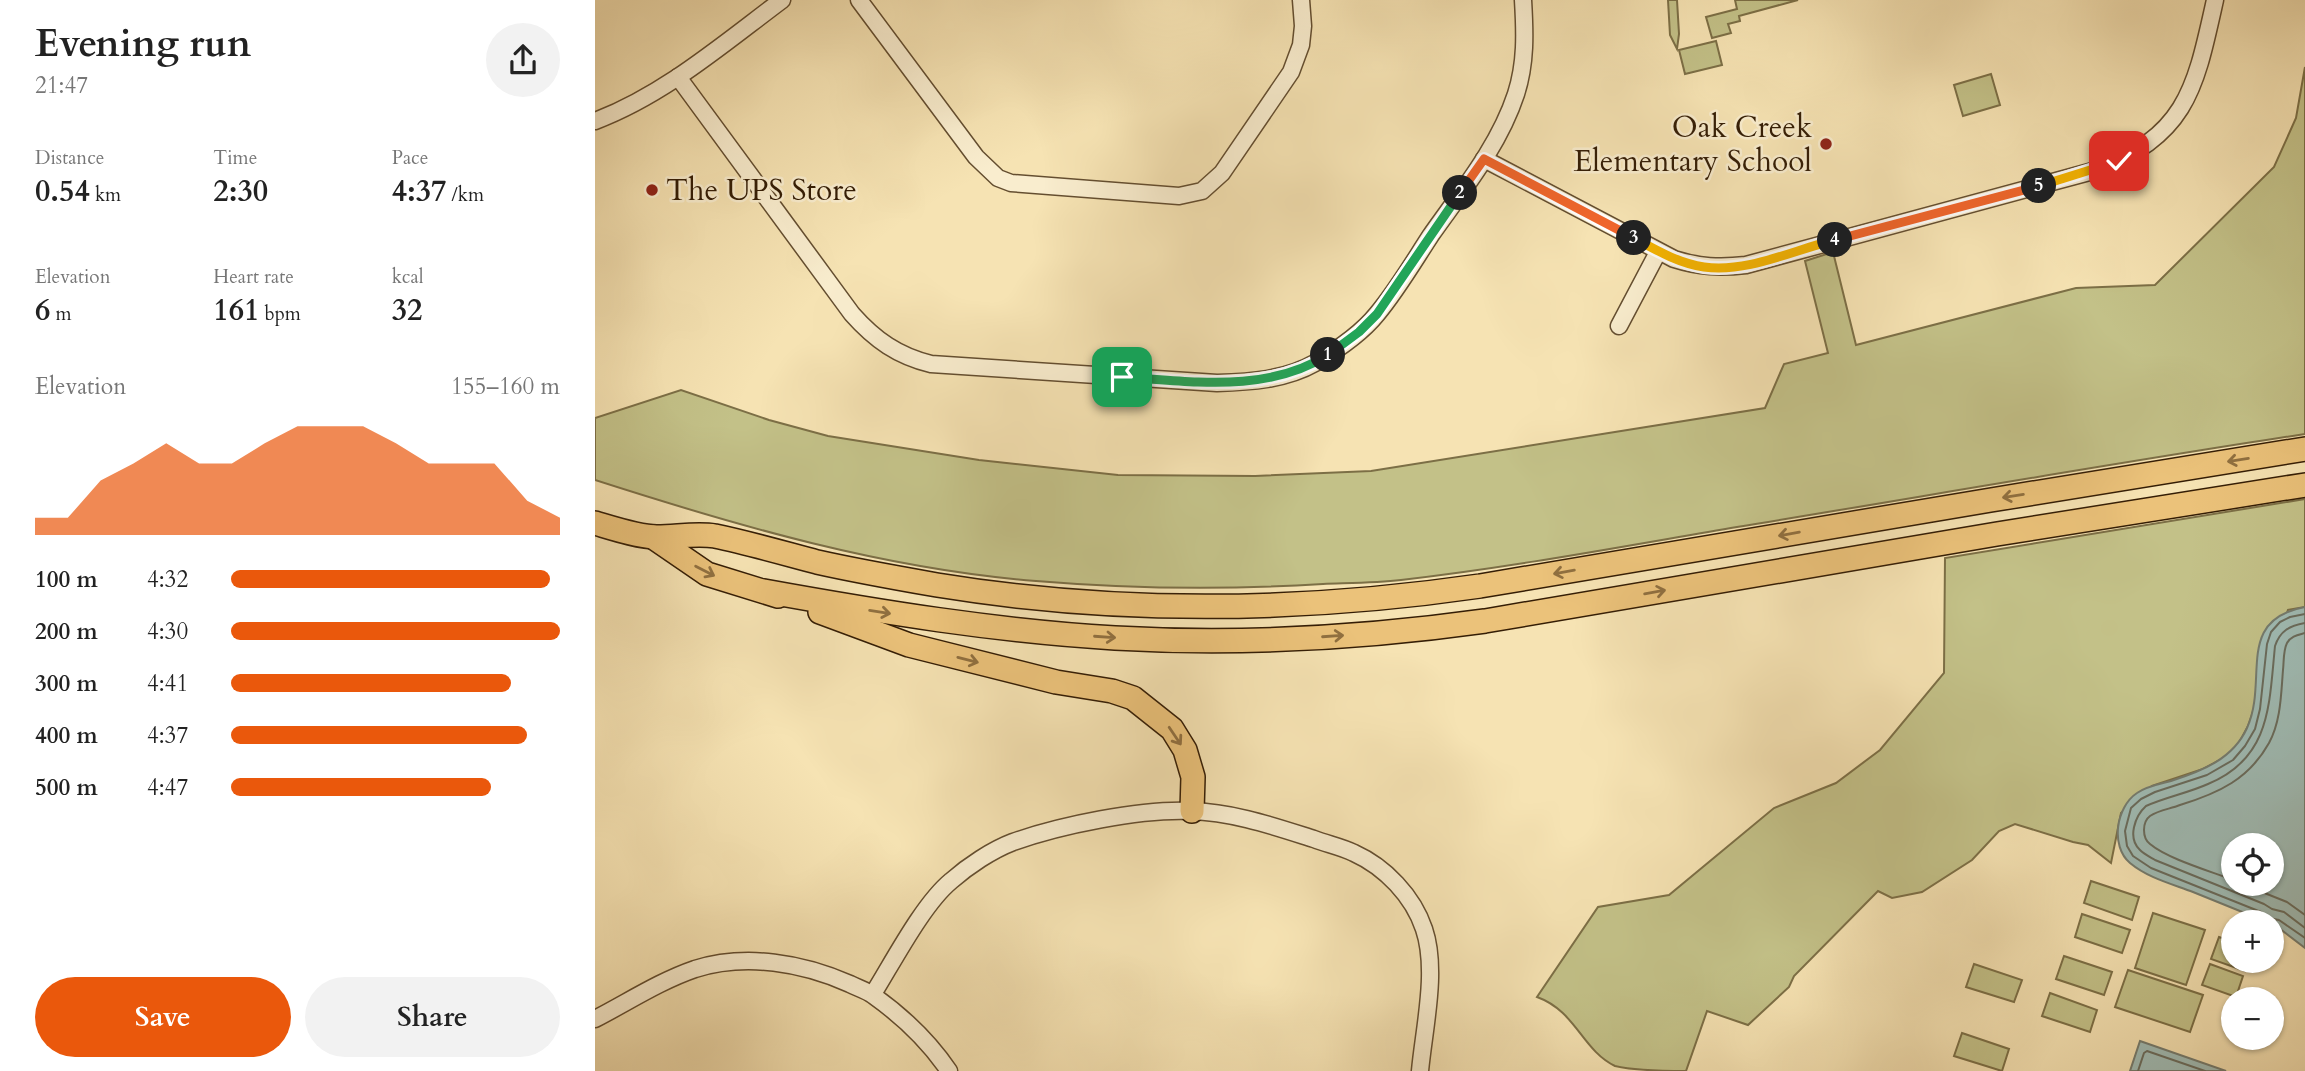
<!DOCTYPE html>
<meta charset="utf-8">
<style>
body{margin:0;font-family:Cardo,serif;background:#f2f2f2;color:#222;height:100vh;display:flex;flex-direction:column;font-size:26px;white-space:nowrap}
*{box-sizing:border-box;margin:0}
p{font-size:23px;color:#767676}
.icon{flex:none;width:38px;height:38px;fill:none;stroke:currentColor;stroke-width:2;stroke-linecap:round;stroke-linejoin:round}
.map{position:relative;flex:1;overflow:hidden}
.panel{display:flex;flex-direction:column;background:#fff;width:595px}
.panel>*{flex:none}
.fabs{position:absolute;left:1626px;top:833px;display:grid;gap:14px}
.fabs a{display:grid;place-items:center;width:63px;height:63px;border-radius:50%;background:#fff;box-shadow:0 2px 5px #0004;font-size:35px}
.pin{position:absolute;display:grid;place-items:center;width:60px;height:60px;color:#fff;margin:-30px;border-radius:14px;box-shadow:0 4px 10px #0006}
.km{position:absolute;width:35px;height:35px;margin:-18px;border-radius:50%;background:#222;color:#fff;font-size:19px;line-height:35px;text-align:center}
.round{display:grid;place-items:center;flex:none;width:74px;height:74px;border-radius:37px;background:#f2f2f2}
.overview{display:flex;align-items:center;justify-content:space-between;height:119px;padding:0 35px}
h1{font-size:38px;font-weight:700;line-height:52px}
.figures{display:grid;grid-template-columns:repeat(3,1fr);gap:10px;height:119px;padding:7px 35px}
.figures div{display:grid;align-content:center}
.figures b{font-size:30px;font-weight:700}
.figures small{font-size:19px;font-weight:400}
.figures p{font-size:19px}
.chart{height:196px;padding:14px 35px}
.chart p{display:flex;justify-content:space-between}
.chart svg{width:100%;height:126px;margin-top:7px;fill:#ea580c;opacity:.7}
.primary-button{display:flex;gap:14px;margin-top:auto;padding:14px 35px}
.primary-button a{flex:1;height:80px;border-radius:42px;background:#ea580c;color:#fff;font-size:28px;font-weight:700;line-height:80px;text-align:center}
.primary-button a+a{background:#f2f2f2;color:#222}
ul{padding:0 35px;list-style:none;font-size:23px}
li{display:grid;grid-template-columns:112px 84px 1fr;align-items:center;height:52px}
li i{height:18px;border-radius:9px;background:#ea580c}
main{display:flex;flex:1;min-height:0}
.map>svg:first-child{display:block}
</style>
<main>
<section class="panel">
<div class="overview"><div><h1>Evening run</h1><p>21:47</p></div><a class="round"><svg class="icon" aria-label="share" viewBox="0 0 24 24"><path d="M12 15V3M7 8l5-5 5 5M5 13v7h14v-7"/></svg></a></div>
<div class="figures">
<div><p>Distance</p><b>0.54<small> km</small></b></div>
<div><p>Time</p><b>2:30</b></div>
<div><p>Pace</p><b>4:37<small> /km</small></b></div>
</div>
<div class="figures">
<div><p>Elevation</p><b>6<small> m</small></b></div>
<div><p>Heart rate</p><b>161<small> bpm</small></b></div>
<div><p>kcal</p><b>32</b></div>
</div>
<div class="chart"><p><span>Elevation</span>155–160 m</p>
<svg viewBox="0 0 160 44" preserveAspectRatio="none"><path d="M0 44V38L10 38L20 25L30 19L40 12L50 19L60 19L70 12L80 6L90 6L100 6L110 12L120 19L130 19L140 19L150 32L160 38V44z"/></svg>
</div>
<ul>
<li><b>100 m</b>4:32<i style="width:97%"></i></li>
<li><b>200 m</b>4:30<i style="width:100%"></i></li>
<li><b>300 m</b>4:41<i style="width:85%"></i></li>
<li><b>400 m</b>4:37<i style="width:90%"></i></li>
<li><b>500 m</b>4:47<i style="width:79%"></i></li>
</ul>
<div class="primary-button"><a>Save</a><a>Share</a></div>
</section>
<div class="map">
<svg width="1710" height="1071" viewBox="0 0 1710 1071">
<rect width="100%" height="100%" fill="#f6e3b3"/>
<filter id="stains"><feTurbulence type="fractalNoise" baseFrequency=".00286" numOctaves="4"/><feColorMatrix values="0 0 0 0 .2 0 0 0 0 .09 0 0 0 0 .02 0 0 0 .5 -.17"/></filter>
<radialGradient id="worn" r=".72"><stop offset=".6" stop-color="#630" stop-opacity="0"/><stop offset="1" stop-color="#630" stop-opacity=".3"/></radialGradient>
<g fill="#c3c188" stroke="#7c6f46" stroke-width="2">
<path d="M1073 0H1082L1084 34 1082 49 1075 35Z"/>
<path d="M1140 0H1203L1144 16 1145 21 1133 24 1136 33 1117 38 1111 17 1142 9Z"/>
<path d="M1121 41 1127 65 1090 74 1084 50Z"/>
<path d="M1710 67V434C1520 463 1331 496 1142 527 1030 546 919 567 806 580 781 583 754 583 728 584 632 590 537 589 441 581 290 569 143 526 0 480V418L86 390 174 420 233 436 384 460 523 475 660 476 776 471 1170 408 1189 364 1233 353 1210 261 1238 252 1261 345 1481 288 1560 285 1679 167 1701 118Z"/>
<path d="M1396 74 1405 105 1368 116 1359 85Z"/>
<path d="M1710 499V607L1693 610 1653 726 1645 741 1634 755 1608 769 1557 786 1526 813 1516 863 1493 845 1478 842 1420 824 1404 831 1377 860 1327 892 1297 898 1283 891 1199 976 1194 987 1153 1025 1112 1011 1091 1071C1069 1071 1041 1071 1020 1066 987 1050 981 1011 942 997L1003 907 1074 895 1179 808 1241 783 1285 750 1349 673 1350 558Z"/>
<path d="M1496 881 1544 897 1537 920 1489 903Z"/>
<path d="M1558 913 1610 930 1591 985 1540 968Z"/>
<path d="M1487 914 1535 930 1527 953 1480 937Z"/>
<path d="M1624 937 1638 942V961H1654L1650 971 1616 959Z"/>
<path d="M1469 956 1517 972 1509 995 1461 979Z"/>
<path d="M1379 964 1427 980 1419 1002 1371 987Z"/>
<path d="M1615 964 1648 976 1641 997 1607 985Z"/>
<path d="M1533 970 1608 995 1595 1032 1520 1007Z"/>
<path d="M1455 993 1502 1010 1495 1032 1447 1016Z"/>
<path d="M1367 1033 1414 1049 1407 1071 1359 1056Z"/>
</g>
<g fill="#a0bcb5" stroke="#757c6f" stroke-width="2" fill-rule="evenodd">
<path d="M1710 607V948L1676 922H1672C1647 912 1623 902 1598 892 1577 884 1553 878 1535 863 1515 846 1521 807 1542 793 1552 786 1565 784 1576 781 1607 771 1638 759 1652 728 1674 680 1639 620 1710 607ZM1638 845H1676V884H1638Z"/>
<path d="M1545 1041 1631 1071H1535Z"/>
</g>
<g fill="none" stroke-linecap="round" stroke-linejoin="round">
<g stroke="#6a6c5d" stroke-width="2">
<path d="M1710 614 1695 617 1685 622 1676 632 1672 644 1665 709 1660 729 1650 746 1638 760 1612 775 1560 792 1546 799 1536 808 1530 831 1532 846 1538 856 1556 868 1666 912 1673 918 1684 920 1710 938"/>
<path d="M1710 623C1694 626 1685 631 1680 646 1674 705 1676 758 1613 784 1593 793 1571 797 1551 806 1540 816 1532 838 1545 850 1549 854 1555 857 1560 860L1669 904 1677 909 1689 912 1710 928"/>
<path d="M1638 880C1615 871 1573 859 1555 844 1547 838 1547 822 1555 816 1564 810 1575 809 1585 805 1624 793 1654 779 1674 743 1686 721 1686 694 1688 670 1689 662 1688 651 1692 643 1696 636 1703 635 1710 633"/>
<path d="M1647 884 1692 902 1710 915"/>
<path d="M1543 1071 1549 1053 1552 1051 1610 1071"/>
</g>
<g stroke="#644e30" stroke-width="19">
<g id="minor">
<path d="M264 0 381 157 403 178 416 183 584 196 607 191 627 173 696 72 706 45 708 26 706 0"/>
<path d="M83 77 257 314C280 340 303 356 336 364L622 383C655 382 690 380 720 363 742 350 766 334 782 314 802 290 819 261 836 235 867 191 904 146 921 94 931 63 930 33 928 0"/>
<path d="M0 121C69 95 128 44 187 0"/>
<path d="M889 159 1079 259C1104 267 1125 268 1151 265L1498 171C1592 136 1600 90 1620 0"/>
<path d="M1024 326 1063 252"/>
<path d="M278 994C298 962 328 904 356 881 373 866 397 850 418 842 466 825 545 809 595 811 638 812 678 826 719 839 732 844 747 847 759 853 790 867 818 896 829 929 843 970 829 1028 825 1071"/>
<path d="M0 1019C33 1002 65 981 100 969 151 953 208 963 255 984 263 988 273 991 279 996 307 1016 335 1043 354 1071"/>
</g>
</g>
<g stroke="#341d05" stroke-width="26">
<g id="highway">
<path d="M0 523C17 528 44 537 62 537 81 537 101 533 120 536 154 543 188 553 222 562 262 571 302 578 342 585 520 614 706 612 885 586L1396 500 1710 449"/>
<path d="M58 537 112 574 183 596"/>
<path d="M169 591C285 612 402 631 520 638 643 645 768 638 890 621L1402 534 1710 485"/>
<path d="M225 612 314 645 461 682 517 691 538 698 577 729 590 750 598 777 597 811"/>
</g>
</g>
<use href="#minor" stroke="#f9edce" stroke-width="16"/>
<use href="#highway" stroke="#ebc27a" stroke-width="23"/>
</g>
<defs><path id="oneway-shaft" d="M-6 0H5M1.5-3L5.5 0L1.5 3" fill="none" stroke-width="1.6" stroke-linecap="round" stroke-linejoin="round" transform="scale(1.75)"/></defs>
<g stroke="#907040">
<use href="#oneway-shaft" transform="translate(1643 460) rotate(171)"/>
<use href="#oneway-shaft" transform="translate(1418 496) rotate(171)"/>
<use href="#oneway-shaft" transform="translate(1194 534) rotate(170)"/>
<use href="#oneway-shaft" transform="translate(110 571) rotate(27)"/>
<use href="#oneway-shaft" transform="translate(969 572) rotate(170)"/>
<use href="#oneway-shaft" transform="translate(1060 592) rotate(-10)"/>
<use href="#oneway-shaft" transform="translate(285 612) rotate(9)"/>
<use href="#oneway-shaft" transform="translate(738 636) rotate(-4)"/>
<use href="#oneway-shaft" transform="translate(510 637) rotate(4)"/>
<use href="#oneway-shaft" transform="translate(373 660) rotate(14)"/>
<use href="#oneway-shaft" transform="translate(580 736) rotate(56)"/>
</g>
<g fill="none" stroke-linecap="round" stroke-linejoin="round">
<g stroke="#fff" stroke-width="14">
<path id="split-1" d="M527 377C597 381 670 394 733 355"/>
</g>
<g stroke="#fff" stroke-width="14">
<path id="split-2" d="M733 355 764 332 782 314 865 193"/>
</g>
<g stroke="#fff" stroke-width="14">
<path id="split-3" d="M865 193 889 159 1039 238"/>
</g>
<g stroke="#fff" stroke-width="14">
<path id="split-4" d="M1039 238C1061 250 1083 263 1109 267 1153 273 1198 250 1240 240"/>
</g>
<g stroke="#fff" stroke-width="14">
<path id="split-5" d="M1240 240 1444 186"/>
</g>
<g stroke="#fff" stroke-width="14">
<path id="split-6" d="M1444 186 1524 161"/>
</g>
<use href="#split-1" stroke="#22a559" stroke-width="9"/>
<use href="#split-2" stroke="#22a559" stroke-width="9"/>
<use href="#split-3" stroke="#f0652b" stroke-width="9"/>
<use href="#split-4" stroke="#f5b400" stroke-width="9"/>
<use href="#split-5" stroke="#f0652b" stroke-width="9"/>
<use href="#split-6" stroke="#f5b400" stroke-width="9"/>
</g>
<g fill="#8f2418" stroke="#f9edce" stroke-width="2.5">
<circle cx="1231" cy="144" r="7"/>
<circle cx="57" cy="190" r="7"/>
</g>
<g text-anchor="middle" stroke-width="5" stroke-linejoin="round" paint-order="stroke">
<g font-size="30" fill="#341d05" stroke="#f9edce" text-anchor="end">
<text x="1217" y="137">Oak Creek<tspan x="1217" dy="34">Elementary School</tspan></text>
<text x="71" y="200" text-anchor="start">The UPS Store</text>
</g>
</g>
<rect width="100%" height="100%" filter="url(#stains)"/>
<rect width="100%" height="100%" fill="url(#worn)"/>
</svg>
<div class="fabs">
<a><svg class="icon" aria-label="locate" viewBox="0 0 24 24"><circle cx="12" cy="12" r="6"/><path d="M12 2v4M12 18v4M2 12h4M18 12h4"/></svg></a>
<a>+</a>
<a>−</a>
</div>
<div class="pin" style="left:527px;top:377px;background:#1e9e55"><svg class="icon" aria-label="arrive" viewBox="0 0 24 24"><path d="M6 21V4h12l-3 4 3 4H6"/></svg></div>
<div class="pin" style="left:1524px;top:161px;background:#d93025"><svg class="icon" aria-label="check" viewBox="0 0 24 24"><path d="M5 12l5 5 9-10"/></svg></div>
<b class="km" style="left:733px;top:355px">1</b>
<b class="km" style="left:865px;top:193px">2</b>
<b class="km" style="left:1039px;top:238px">3</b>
<b class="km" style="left:1240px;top:240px">4</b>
<b class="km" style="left:1444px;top:186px">5</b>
</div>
</main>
